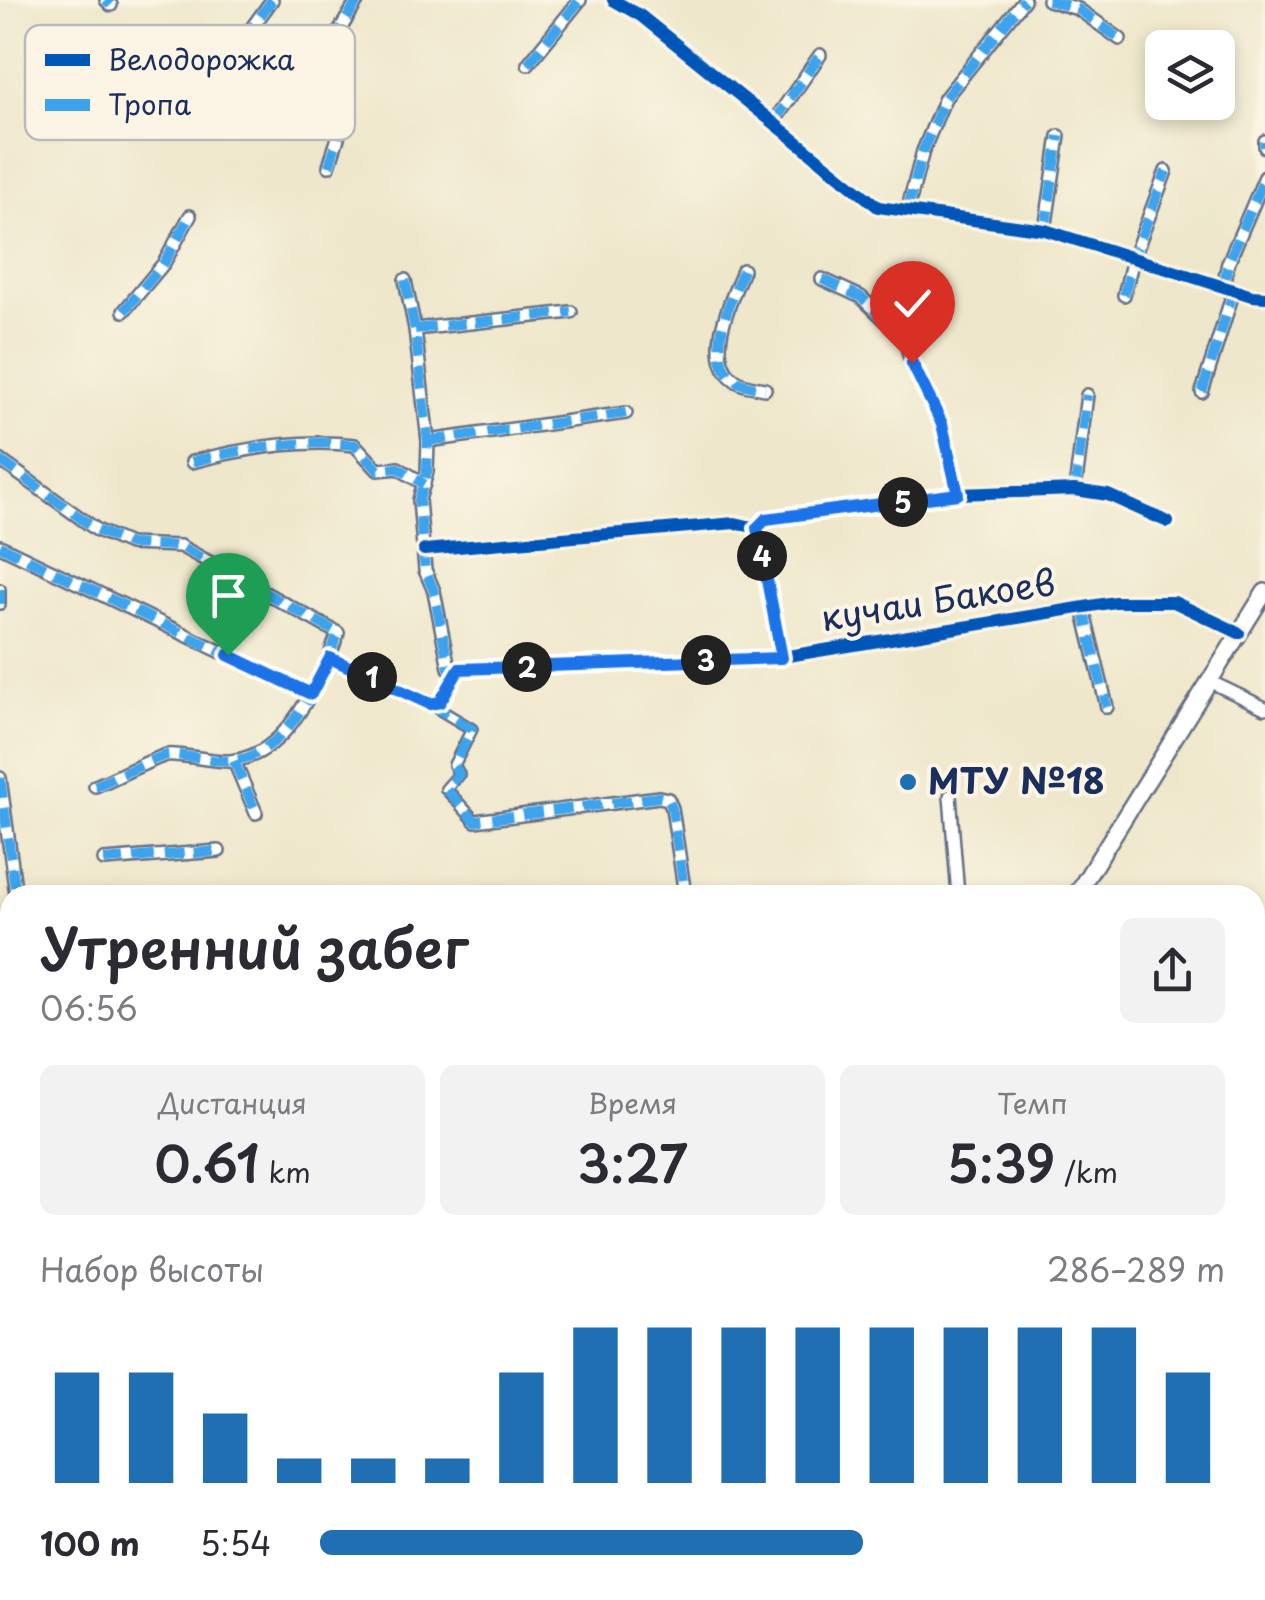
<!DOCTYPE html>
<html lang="ru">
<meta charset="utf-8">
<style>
body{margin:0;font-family:"Playpen Sans",sans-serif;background:#f2f2f3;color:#2b2b33;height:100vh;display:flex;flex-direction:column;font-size:38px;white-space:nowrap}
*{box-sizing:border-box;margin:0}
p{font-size:32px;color:#7c7c81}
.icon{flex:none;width:55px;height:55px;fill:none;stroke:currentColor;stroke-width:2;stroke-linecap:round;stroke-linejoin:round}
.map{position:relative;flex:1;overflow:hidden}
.side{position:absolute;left:0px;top:885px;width:1265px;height:715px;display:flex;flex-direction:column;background:#fff;border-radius:30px 30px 0 0;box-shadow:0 5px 15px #0003}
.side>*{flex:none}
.tools{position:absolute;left:1145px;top:30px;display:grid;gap:20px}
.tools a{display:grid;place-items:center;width:90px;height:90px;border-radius:15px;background:#fff;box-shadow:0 5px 15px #0003;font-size:50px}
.pin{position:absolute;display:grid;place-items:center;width:85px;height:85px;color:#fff;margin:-102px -42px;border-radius:50% 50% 50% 0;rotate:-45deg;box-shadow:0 0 10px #0007}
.pin .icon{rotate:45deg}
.km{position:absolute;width:50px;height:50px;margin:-25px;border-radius:50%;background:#222;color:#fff;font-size:28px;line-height:50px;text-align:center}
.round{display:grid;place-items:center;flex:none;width:105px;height:105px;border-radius:15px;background:#f2f2f3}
.headline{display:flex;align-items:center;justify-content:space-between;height:170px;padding:0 40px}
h1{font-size:55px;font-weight:600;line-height:75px}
.figures{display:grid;grid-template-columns:repeat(3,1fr);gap:15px;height:170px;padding:10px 40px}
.figures div{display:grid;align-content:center;border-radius:15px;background:#f2f2f3;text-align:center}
.figures b{font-size:50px;font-weight:600}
.figures small{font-size:28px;font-weight:400}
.figures p{font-size:28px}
.chart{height:280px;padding:20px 40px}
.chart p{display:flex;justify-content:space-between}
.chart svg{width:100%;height:180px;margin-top:10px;stroke:#1f6fb2;stroke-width:6}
ul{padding:0 40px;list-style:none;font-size:32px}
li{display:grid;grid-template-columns:160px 120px 1fr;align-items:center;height:75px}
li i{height:25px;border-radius:12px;background:#1f6fb2}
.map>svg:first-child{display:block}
</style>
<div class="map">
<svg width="1265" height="1600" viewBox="0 0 1265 1600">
<rect width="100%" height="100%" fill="#fcf5e5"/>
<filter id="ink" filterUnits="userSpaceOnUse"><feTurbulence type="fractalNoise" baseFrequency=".01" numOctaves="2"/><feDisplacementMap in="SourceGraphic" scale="20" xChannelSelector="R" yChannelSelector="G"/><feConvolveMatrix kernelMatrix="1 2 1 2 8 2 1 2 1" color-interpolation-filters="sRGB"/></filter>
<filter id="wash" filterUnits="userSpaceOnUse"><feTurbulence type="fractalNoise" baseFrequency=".0048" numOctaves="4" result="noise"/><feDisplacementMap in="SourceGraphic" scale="40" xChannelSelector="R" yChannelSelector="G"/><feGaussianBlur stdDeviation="2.25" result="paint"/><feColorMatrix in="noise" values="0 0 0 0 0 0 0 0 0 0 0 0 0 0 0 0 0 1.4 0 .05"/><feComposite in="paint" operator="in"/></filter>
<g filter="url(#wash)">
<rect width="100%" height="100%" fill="#eee7cb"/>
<path fill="#92dd99" stroke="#56867c" stroke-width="2.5" d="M94 1590H173L174 1593 207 1590 219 1599 255 1596 256 1600H94Z"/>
</g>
<g filter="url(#ink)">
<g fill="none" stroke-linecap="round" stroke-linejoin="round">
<g stroke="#656f84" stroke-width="14">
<g id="pedestrian">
<path d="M0 589V604"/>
<path d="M430 704 472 729 454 765 459 774 446 789 475 821"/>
</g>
</g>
<g stroke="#656f84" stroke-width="16">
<g id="minor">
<path d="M106 0 111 5"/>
<path d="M613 0 641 16 878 207 1045 230 1252 296 1265 297"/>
<path d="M1048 0 1078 9 1120 39"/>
<path d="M200 58 222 69 272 0"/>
<path d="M528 64 580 0"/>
<path d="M773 123 820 55"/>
<path d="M1265 141V147"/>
<path d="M329 166 349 103 319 88 313 74 358 0"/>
<path d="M907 211 923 151 945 98 1024 0"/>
<path d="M1045 230 1059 136"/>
<path d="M743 270C732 299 702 357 735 380 742 386 755 387 765 389"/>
<path d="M822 279 861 297 905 339 911 363 942 424 958 494"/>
<path d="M405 280 415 329 428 441 427 472 419 500 425 570 434 591 449 668 459 669"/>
<path d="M1223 286 1228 263 1265 177"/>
<path d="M1124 295 1133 259 1166 171"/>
<path d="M124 311 164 263 190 216"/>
<path d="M415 329 571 312"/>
<path d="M1202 392 1234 290"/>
<path d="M428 441 626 413"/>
<path d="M0 460 97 530 129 544 180 546 338 633 329 658"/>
<path d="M192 462C244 448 301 439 355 445L378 470 398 468 424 484"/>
<path d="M1075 490 1087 395"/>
<path d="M757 528 782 657"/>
<path d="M0 546 311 695"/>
<path d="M424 550 735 523 757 528 766 519 958 494 1075 490 1108 495 1168 522"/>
<path d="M1083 608 1107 707"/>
<path d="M459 669 782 657 1115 602H1174L1239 633"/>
<path d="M1209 681 1265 708"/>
<path d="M234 761 256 813"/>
<path d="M0 778 16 895"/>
<path d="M95 786C114 779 151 759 167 755 178 753 213 762 230 761 282 757 309 698 329 658L430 704 440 701 459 669"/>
<path d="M950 796 958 895"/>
<path d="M475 821 659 797 668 799 672 808 685 895"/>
<path d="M104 860 219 851"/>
<path d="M0 1137 10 1135"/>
<path d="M1255 1276 1265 1270"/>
<path d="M1255 1446 1265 1474"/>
<path d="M0 1538 8 1539"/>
<path d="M85 1590V1600"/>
<path d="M1014 1590 1024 1600"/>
<path d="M387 1600 393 1590"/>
<path d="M865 1600 872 1590"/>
</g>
</g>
<g stroke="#656f84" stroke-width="20">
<g id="secondary">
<path d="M1076 895 1265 592"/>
<path d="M0 1063 10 1062"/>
<path d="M620 1600 626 1590"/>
</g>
</g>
<use href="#pedestrian" stroke="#fff" stroke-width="9"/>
<use href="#minor" stroke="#fff" stroke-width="11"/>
<use href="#secondary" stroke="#fff" stroke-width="15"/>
<g stroke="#3da3ed" stroke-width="10" stroke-dasharray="20 10" stroke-linecap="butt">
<path d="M106 0 111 5"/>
<path d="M1048 0 1078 9 1120 39"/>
<path d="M200 58 222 69 272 0"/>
<path d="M528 64 580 0"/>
<path d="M773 123 820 55"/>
<path d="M1265 141V147"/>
<path d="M329 166 349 103 319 88 313 74 358 0"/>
<path d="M907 211 923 151 945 98 1024 0"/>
<path d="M1045 230 1059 136"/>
<path d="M743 270C732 299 702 357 735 380 742 386 755 387 765 389"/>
<path d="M822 279 861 297 905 339 911 363 942 424 958 494"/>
<path d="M405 280 415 329 428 441 427 472 419 500 425 570 434 591 449 668 459 669"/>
<path d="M1223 286 1228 263 1265 177"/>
<path d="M1124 295 1133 259 1166 171"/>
<path d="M124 311 164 263 190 216"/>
<path d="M415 329 571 312"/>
<path d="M1202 392 1234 290"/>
<path d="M428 441 626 413"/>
<path d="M0 460 97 530 129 544 180 546 338 633 329 658"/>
<path d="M192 462C244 448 301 439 355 445L378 470 398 468 424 484"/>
<path d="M1075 490 1087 395"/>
<path d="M757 528 782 657"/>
<path d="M0 546 311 695"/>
<path d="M0 589V604"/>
<path d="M1083 608 1107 707"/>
<path d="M430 704 472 729 454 765 459 774 446 789 475 821 659 797 668 799 672 808 685 895"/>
<path d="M234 761 256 813"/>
<path d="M0 778 16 895"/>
<path d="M95 786C114 779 151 759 167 755 178 753 213 762 230 761 282 757 309 698 329 658L430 704 440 701 459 669"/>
<path d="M104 860 219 851"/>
<path d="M0 1137 10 1135"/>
<path d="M0 1538 8 1539"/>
<path d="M85 1590V1600"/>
<path d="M1014 1590 1024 1600"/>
<path d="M865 1600 872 1590"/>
</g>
<g stroke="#fcf5e5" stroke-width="19">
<g id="cycleway">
<path d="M613 0 641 16 878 207 1045 230 1252 296 1265 297"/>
<path d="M424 550 735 523 757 528 766 519 958 494 1075 490 1108 495 1168 522"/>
<path d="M459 669 782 657 1115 602H1174L1239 633"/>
</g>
</g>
<use href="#cycleway" stroke="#0057b8" stroke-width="12"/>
</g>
</g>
<g fill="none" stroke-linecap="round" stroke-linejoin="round" filter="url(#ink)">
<g stroke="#fff" stroke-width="20">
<path id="route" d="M228 655 311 694 330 658 430 704 440 702 459 669 782 658 757 528 766 519 958 494 942 424 912 363"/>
</g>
<use href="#route" stroke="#1a73e8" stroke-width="12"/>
</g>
<circle fill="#1f6fb2" stroke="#fcf5e5" stroke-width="4" cx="908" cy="782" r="10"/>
<g text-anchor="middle" stroke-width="8" stroke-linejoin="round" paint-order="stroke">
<g font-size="35" fill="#1b2f5e" stroke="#fcf5e5">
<text transform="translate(938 601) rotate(-9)" y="12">кучаи Бакоев</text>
</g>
<g font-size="35" font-weight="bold" fill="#1b2f5e" stroke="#fcf5e5" text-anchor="start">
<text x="928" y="794">МТУ №18</text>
</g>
</g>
<rect x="25" y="25" width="330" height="115" rx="15" fill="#fcf5e5" stroke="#b8babc" stroke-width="2.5"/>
<rect x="45" y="54" width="45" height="12" fill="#0057b8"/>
<rect x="45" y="99" width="45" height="12" fill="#3da3ed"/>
<g font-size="28" fill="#1b2f5e">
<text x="108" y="70">Велодорожка</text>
<text x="108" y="115">Тропа</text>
</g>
</svg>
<div class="tools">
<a><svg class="icon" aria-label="layers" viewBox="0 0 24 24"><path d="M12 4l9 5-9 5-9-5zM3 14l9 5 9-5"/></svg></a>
</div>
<div class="pin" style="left:228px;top:655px;background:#1e9e55"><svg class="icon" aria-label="arrive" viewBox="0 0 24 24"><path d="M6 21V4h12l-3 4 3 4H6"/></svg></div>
<div class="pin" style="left:912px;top:363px;background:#d93025"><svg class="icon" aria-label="check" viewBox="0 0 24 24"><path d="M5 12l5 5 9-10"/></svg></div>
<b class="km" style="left:372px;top:677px">1</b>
<b class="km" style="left:527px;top:667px">2</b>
<b class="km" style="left:706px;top:660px">3</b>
<b class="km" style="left:762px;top:556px">4</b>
<b class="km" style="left:903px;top:502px">5</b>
<section class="side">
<div class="headline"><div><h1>Утренний забег</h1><p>06:56</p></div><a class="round"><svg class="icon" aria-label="share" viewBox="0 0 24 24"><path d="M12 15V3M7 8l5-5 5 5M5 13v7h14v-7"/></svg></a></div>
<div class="figures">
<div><p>Дистанция</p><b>0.61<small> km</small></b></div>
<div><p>Время</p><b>3:27</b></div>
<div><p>Темп</p><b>5:39<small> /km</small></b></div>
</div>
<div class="chart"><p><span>Набор высоты</span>286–289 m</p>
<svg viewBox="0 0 160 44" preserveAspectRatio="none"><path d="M5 44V17M15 44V17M25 44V27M35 44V38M45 44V38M55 44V38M65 44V17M75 44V6M85 44V6M95 44V6M105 44V6M115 44V6M125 44V6M135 44V6M145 44V6M155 44V17"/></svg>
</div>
<ul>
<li><b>100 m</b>5:54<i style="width:60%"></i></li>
</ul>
</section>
</div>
